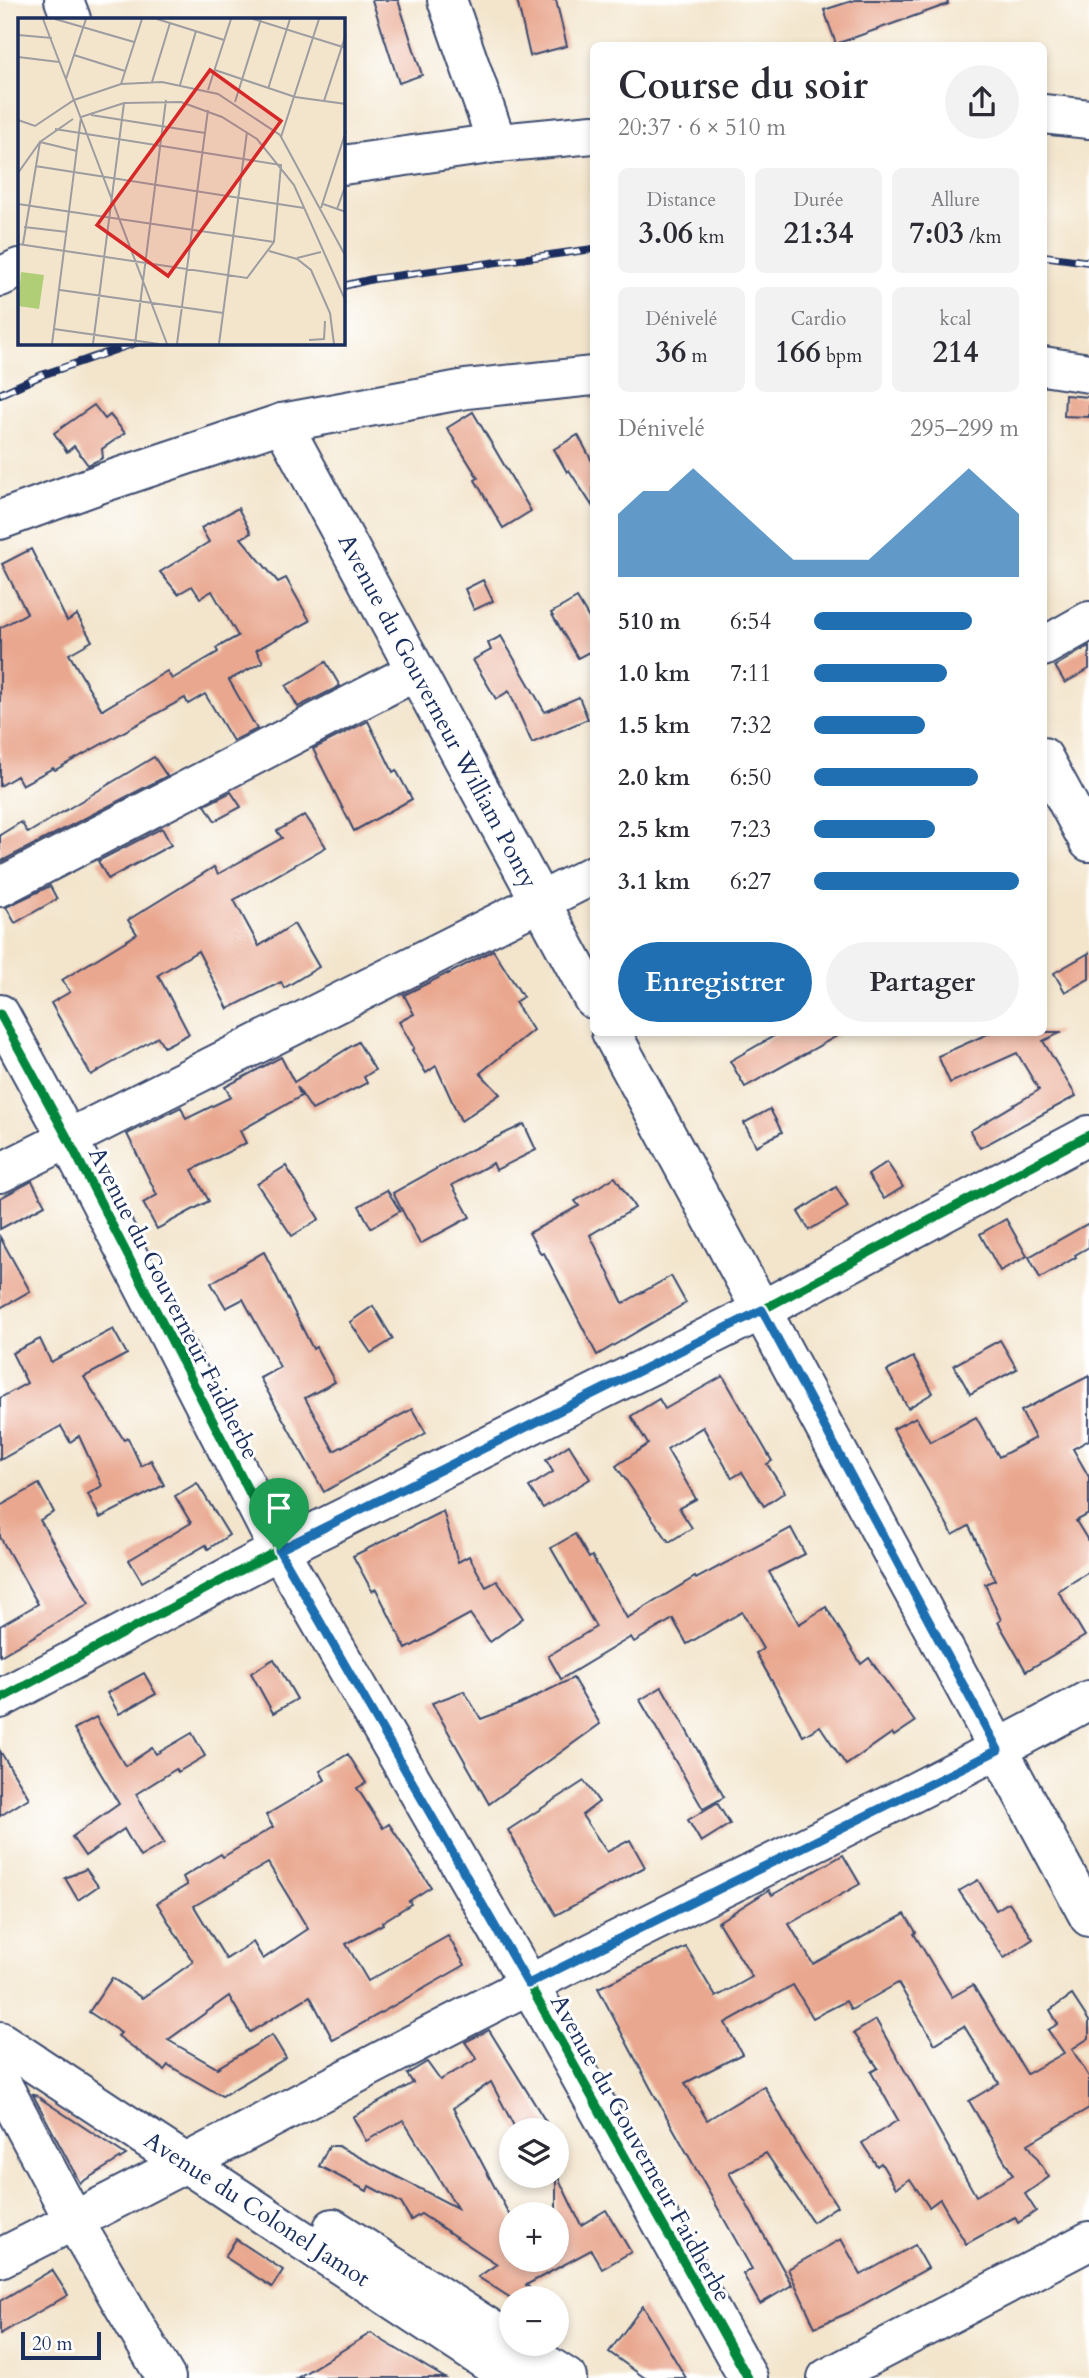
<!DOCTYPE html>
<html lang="fr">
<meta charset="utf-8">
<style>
body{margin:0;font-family:Cardo,serif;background:#f2f2f3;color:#2b2b33;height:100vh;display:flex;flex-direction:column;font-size:26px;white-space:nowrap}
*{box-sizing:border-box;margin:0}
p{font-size:23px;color:#7c7c81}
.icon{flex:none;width:38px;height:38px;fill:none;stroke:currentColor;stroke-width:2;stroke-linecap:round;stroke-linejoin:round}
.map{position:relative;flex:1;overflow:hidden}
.drawer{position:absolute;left:590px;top:42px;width:457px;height:994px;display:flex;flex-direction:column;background:#fff;border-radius:10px;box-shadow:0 4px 10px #0003}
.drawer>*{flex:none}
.buttons{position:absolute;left:499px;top:2118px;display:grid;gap:14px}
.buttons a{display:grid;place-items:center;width:70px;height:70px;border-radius:50%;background:#fff;box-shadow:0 4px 10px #0003;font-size:35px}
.scale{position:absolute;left:21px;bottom:18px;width:80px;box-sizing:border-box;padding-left:7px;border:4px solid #1b2f5e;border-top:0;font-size:19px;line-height:24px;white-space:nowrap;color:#1b2f5e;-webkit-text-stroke:5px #fff;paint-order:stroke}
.pin{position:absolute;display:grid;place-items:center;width:60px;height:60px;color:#fff;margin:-72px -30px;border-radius:50% 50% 50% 0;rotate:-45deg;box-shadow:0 0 7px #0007}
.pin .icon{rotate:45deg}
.round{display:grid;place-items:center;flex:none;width:74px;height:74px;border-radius:37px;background:#f2f2f3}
.summary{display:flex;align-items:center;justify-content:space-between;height:119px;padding:0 28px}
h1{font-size:38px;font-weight:600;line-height:52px}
.stats{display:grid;grid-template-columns:repeat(3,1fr);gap:10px;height:119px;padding:7px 28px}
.stats div{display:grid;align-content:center;border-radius:10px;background:#f2f2f3;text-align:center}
.stats b{font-size:30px;font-weight:600}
.stats small{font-size:19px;font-weight:400}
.stats p{font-size:19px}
.chart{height:196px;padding:14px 28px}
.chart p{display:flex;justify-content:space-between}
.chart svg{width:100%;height:126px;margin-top:7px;fill:#1f6fb2;opacity:.7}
.button{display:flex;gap:14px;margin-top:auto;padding:14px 28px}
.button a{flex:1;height:80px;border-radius:42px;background:#1f6fb2;color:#fff;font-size:28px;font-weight:600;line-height:80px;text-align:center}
.button a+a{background:#f2f2f3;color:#2b2b33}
ul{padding:0 28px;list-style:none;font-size:23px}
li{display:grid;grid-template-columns:112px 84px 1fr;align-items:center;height:52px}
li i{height:18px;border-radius:9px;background:#1f6fb2}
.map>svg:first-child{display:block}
</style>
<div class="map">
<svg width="1089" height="2378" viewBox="0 0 1089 2378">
<rect width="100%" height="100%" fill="#fff"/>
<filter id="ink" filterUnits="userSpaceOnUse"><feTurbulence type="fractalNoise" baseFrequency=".0143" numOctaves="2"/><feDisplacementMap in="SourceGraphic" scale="14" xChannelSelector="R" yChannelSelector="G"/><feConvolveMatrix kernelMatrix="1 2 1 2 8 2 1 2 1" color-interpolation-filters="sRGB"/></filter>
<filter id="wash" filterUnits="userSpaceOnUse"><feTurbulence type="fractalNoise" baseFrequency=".00686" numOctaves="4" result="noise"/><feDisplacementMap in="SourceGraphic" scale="28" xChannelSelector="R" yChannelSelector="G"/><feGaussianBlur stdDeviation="1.57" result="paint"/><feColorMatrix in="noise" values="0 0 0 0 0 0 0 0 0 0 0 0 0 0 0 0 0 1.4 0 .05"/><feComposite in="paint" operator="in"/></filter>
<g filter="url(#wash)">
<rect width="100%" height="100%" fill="#f3e5cc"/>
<g id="blocks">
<g fill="#e9a78f" fill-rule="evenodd">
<path d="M372 0H398L422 75 399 83Z"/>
<path d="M517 0H556L567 46 530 56Z"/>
<path d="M855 0H947L948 4 836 44 824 10Z"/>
<path d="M1065 395 1089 397V417L1064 416Z"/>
<path d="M94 405 105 419 110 415 125 433 102 449 103 458 88 465 74 446 67 452 54 433Z"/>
<path d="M473 412 531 511 503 528 475 480 478 478 447 428Z"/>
<path d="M578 435 593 463V507L569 470 567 472 554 449Z"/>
<path d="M238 508 251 533 241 538 278 582 286 578 310 621 256 650 263 662 229 680 257 729 233 741 205 694 188 704 185 698 55 770 53 768 22 785 17 776 0 786V628L27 613 2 564 31 549 67 621 77 615 92 641 69 654 102 710 167 671 172 679 218 652 216 648 238 636 212 591 200 598 192 586 178 594 160 572 209 542 201 528Z"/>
<path d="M483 580 493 601 474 610 465 589Z"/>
<path d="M577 598 593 625V650L578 658 551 613Z"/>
<path d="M501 636 545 712 579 697 588 719 532 743 509 691 496 699 473 660 491 650 488 643Z"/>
<path d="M1089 646V669L1065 683 1055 666Z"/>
<path d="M326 662 340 686 298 707 286 686Z"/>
<path d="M368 721 393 772 396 770 412 799 354 831 313 749Z"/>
<path d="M154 757 167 776 0 862V835L21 822 28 833Z"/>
<path d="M231 792 241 807 215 821 205 805Z"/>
<path d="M305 815 326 847 234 900 259 946 294 924 319 967 284 988 281 982 228 1009 198 951 158 975 189 1034 164 1047 158 1037 91 1075 51 1003 70 992 62 980 137 934 128 920 214 867 218 874 282 838 277 831Z"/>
<path d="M162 828 171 845 108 879 98 861Z"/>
<path d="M50 886 57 899 15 923 6 907Z"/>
<path d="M493 950 523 997 515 1002 533 1030 480 1073 500 1094 461 1121 436 1066 426 1073 412 1050 414 1048 399 1022 414 1014 404 995 448 973V974Z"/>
<path d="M1089 953V979L1065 992 1054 973Z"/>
<path d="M781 1032H844L745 1087 730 1061Z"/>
<path d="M992 1032H1062L1043 1041 1076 1096 980 1148 970 1131 1039 1090 1017 1053 950 1083 938 1056Z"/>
<path d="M358 1042 375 1070 364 1077 367 1083 312 1110 297 1087 301 1096 240 1131 246 1143 192 1170 209 1201 157 1229 143 1203 157 1195 127 1134 181 1107 186 1119 231 1097 225 1087 281 1057 294 1082Z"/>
<path d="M770 1109 782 1132 756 1146 744 1123Z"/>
<path d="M524 1124 536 1150 496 1170 493 1163 452 1185 470 1217 420 1244 393 1193 465 1153Z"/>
<path d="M887 1162 903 1187 884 1199 868 1175Z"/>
<path d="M286 1166 319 1219 292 1236 257 1184Z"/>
<path d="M615 1177 635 1208 590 1235 623 1303 671 1276 686 1303 597 1355 544 1253 541 1254 529 1233 579 1206 575 1201Z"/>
<path d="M32 1181 45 1205 0 1229V1198Z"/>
<path d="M836 1187 848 1207 809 1230 798 1212Z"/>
<path d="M387 1190 400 1211 371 1228 359 1206Z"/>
<path d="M1006 1219 1027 1256 1000 1271 980 1234Z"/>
<path d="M1089 1223V1247L1075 1255 1076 1257 1040 1278 1029 1257Z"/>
<path d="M0 1237 30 1291 0 1308Z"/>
<path d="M264 1252 313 1349 316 1347 335 1382 305 1398 334 1451 412 1409 426 1433 324 1492 260 1378 280 1367 243 1299 226 1308 211 1283Z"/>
<path d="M373 1306 393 1339 371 1353 350 1322Z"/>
<path d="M113 1329 127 1354 84 1377 124 1440 128 1438 141 1466 151 1460 164 1485 100 1518 88 1494 102 1486 79 1436 70 1442 61 1426 0 1460V1398L27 1383 12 1353 40 1339 51 1362Z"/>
<path d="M1000 1340 1017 1369 970 1394 954 1365Z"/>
<path d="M913 1357 933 1393 908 1408 887 1371Z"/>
<path d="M723 1376 772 1461 767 1464 785 1492 764 1506 742 1472 732 1478 703 1427 667 1449 696 1499 679 1508 692 1528 669 1542 616 1466 648 1444 631 1416 659 1399 665 1409Z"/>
<path d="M1089 1376V1440L1073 1449 1089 1477V1514L1076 1521 1089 1542V1572L1058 1591 1085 1636 1026 1671 998 1622 1001 1620 985 1584 995 1580 969 1526 953 1535 893 1429 916 1417 930 1442 976 1417 999 1457 1035 1438 1021 1411Z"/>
<path d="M569 1445 590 1479 543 1508 529 1487 553 1472 546 1460Z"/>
<path d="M197 1483 229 1535 208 1549 206 1545 142 1582 129 1560 191 1523 175 1496Z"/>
<path d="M39 1484 54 1512 40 1520 89 1604 0 1656V1626L38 1604 0 1537V1506Z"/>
<path d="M443 1511 458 1562 469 1556 486 1587 497 1581 523 1618 490 1642 470 1614 406 1649 376 1589 372 1591 353 1556Z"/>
<path d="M791 1528 805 1554 769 1572 799 1624 826 1607 861 1664 869 1658 915 1722 894 1736 892 1733 846 1765 820 1726 803 1736 756 1653 763 1649 742 1612 687 1644 673 1619 634 1642 631 1637 561 1679 548 1656 596 1627 551 1548 575 1534 589 1558 592 1556 627 1618 695 1577 696 1579Z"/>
<path d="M274 1659 297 1699 273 1713 251 1673Z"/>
<path d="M144 1673 156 1694 119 1714 107 1693Z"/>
<path d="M573 1678 600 1724 489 1804 432 1703 464 1691 481 1719 520 1704Z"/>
<path d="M662 1687 724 1797 703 1809 640 1700Z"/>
<path d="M96 1717 125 1766 152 1748 156 1754 192 1733 205 1756 178 1772 176 1769 136 1794 164 1843 140 1857 124 1829 85 1856 72 1837 119 1804 74 1729Z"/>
<path d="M0 1751 29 1798 0 1816Z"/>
<path d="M348 1754 366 1783 357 1788 383 1828 389 1824 431 1887 409 1901 411 1904 382 1922 383 1924 346 1944 368 1981 448 1936 465 1965 333 2040 310 1996 250 2032 229 1996 168 2040 217 2068 272 2035 286 2058 222 2096 168 2065 164 2070 118 2036 121 2033 89 2012 112 1978 142 1998 193 1962 157 1903 187 1885 183 1877 221 1854 223 1857 273 1827 266 1815 325 1780 320 1771ZM268 1863 308 1929 263 1959 253 1942 226 1959 194 1906Z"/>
<path d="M584 1781 599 1802 582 1815 607 1852 630 1840 645 1867 556 1915 508 1830Z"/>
<path d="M717 1803 730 1824 701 1842 688 1820Z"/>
<path d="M843 1855 860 1884 789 1924 813 1964 905 1914 916 1932 914 1934 952 1997 973 1985 1027 2074 1064 2053 1048 2030 1058 2024 1050 2010 1072 1995 1089 2021V2038L1072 2049 1089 2077V2108L1028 2144 1049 2177 1025 2194 1036 2211 1018 2223 1015 2217 966 2244 940 2199 929 2207 910 2179 896 2188 881 2163 877 2166 862 2143 898 2120 871 2072 878 2068 854 2033 876 2020 976 2196 1013 2175 969 2101 999 2083 964 2026 935 2044 898 1983 851 2010 846 2001 813 2018 793 1985 725 2023 742 2054 685 2083 707 2120 764 2086 800 2150 837 2206 813 2222 766 2153 729 2173 792 2285 760 2304 743 2274 752 2269 650 2087 598 1988 686 1947 716 1997 752 1977 718 1922 769 1890 772 1895Z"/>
<path d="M86 1869 98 1886 78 1900 65 1878Z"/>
<path d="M978 1880 996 1910 1009 1902 1033 1939 1004 1958 959 1891Z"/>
<path d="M489 2030 551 2130H516L491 2082 453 2108 511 2218V2259H556V2173L581 2225 606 2210 631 2252 602 2269 591 2250 526 2285 542 2298H511L478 2277 497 2264 421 2214 411 2220 401 2203 369 2186 367 2191 319 2166 329 2146H338L457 2208 403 2120 366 2141 353 2117 413 2083 407 2074 427 2062 440 2080 477 2059 465 2042Z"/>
<path d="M32 2093 126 2155 80 2183Z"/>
<path d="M236 2239 283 2270 272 2287 225 2257Z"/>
<path d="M841 2239 861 2275 915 2245 928 2268 848 2313 815 2327 788 2269Z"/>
<path d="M52 2270 68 2295 0 2334V2301Z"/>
<path d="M643 2306 686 2378H645L609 2352Z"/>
<path d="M371 2333 385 2342 445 2378H297Z"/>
</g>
</g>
</g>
<g filter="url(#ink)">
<use href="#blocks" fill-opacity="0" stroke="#3b4a6e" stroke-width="2"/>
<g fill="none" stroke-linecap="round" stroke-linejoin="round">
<g stroke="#3b4a6e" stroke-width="42">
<g id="minor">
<path d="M64 0 71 19"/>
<path d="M447 0 497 143"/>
<path d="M1043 114 1089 119"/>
<path d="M343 165 497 143 593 134"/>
<path d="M0 277 19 268"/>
<path d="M1043 366 1089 373"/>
<path d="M282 423 593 999"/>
<path d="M0 520 102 483 282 423 466 389 593 376"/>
<path d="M1043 647 1089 621"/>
<path d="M1043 757 1089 842"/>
<path d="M0 887 416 671"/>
<path d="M0 1014 68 1139 279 1550 529 1984 748 2378"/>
<path d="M611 1032 1089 1917"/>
<path d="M0 1173 593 875"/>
<path d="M0 1699 279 1550 762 1310 1089 1135"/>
<path d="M0 2080 74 2221 166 2378"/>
<path d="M0 2258C178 2169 353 2074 530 1984 716 1889 906 1801 1089 1700"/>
<path d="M827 2378 1089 2241"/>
</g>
</g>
<g stroke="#3b4a6e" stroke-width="42">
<g id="major">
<path d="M0 2041 512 2378"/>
<path d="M333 2228 511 2342"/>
<path d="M513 2343 567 2378"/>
</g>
</g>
<use href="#minor" stroke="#fff" stroke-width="38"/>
<use href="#major" stroke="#fff" stroke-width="38"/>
<g stroke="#1b2f5e" stroke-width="8">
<g id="rail">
<path d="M1043 256 1089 262"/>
<path d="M343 286 373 279 593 249"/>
<path d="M0 394 42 375 135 343"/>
</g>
</g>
<use href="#rail" stroke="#fff" stroke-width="5" stroke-dasharray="16" stroke-linecap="butt"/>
<g stroke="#fff" stroke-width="13">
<g id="cycleway">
<path d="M0 1014 68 1139 279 1550 529 1984 748 2378"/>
<path d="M0 1699 279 1550 762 1310 1089 1135"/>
</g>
</g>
<use href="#cycleway" stroke="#00873e" stroke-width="9"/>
</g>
</g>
<g fill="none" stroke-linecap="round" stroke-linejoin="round" filter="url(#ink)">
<g stroke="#fff" stroke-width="14">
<path id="route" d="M762 1310 998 1750 528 1984 279 1550Z"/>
</g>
<use href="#route" stroke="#1f6fb2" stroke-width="9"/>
</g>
<g text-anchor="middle" stroke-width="6" stroke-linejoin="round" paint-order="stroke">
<g font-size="24" fill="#1b2f5e" stroke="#fff">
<text transform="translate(438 711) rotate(62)" y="8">Avenue du Gouverneur William Ponty</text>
<text transform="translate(174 1303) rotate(63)" y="8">Avenue du Gouverneur Faidherbe</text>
<text transform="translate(641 2148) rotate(61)" y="8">Avenue du Gouverneur Faidherbe</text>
<text transform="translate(257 2209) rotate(33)" y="8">Avenue du Colonel Jamot</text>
</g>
</g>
<g transform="translate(18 18)">
<rect width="327" height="327" fill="#f3e5cc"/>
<path d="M3 254 26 257 21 291 0 288Z" fill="#afce75"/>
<path fill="none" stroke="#9d9ca0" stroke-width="2" d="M25 1 149 326M37 1 116 24M139 1 206 22M235 1 328 30M0 17 34 20M56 37 107 53M0 39 41 44M197 52 277 79 328 86M48 61 68 1M134 64 152 5M103 66 124 1M162 67 178 13M250 71 272 1M190 72 213 1M306 83 328 16M217 84 243 1M73 97 187 115M0 102 17 108 56 82 103 66 144 64 200 76 262 117 328 239M263 119 301 1M17 148 286 190M0 155 22 124 55 101M0 186 256 224M305 186 328 194M303 190 328 113M319 191 328 166M6 209 49 214M0 226 229 260 256 224 263 147 37 111M5 226 22 124 59 133M251 233 279 241 293 252 312 295 316 326M279 240 303 234M42 272 205 295M36 311 141 326M291 322 306 321 307 303M34 326 63 99 106 85 163 84 204 99 239 121 276 167 328 284M75 326 106 85M117 326 148 82M159 326 190 92M201 326 229 114"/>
<path fill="#d62828" fill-opacity="0.15" stroke="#d62828" stroke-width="3.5" d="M192 52 263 103 150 258 79 207Z"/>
<rect width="327" height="327" fill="none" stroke="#1b2f5e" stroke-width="3.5"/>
</g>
</svg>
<div class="buttons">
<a><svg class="icon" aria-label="layers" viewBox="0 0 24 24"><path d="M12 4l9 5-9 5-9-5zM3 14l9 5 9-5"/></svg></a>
<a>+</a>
<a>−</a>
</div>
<div class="scale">20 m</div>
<div class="pin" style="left:279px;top:1550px;background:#1e9e55"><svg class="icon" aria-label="arrive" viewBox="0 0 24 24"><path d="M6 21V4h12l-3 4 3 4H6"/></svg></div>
<section class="drawer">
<div class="summary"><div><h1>Course du soir</h1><p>20:37 · 6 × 510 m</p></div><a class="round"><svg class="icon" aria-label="share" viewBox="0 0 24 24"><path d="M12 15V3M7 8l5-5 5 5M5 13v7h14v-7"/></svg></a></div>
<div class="stats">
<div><p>Distance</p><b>3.06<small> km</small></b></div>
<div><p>Durée</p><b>21:34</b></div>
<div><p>Allure</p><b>7:03<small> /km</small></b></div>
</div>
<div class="stats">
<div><p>Dénivelé</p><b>36<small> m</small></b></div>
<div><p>Cardio</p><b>166<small> bpm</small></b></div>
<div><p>kcal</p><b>214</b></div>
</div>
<div class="chart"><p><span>Dénivelé</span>295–299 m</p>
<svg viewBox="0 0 160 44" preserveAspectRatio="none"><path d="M0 44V22L10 14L20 14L30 6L40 14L50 22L60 30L70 38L80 38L90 38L100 38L110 30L120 22L130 14L140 6L150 14L160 22V44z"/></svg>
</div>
<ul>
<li><b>510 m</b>6:54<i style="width:77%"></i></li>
<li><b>1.0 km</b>7:11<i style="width:65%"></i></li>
<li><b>1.5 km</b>7:32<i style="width:54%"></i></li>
<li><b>2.0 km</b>6:50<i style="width:80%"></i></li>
<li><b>2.5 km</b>7:23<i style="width:59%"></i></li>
<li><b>3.1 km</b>6:27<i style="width:100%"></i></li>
</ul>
<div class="button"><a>Enregistrer</a><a>Partager</a></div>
</section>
</div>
